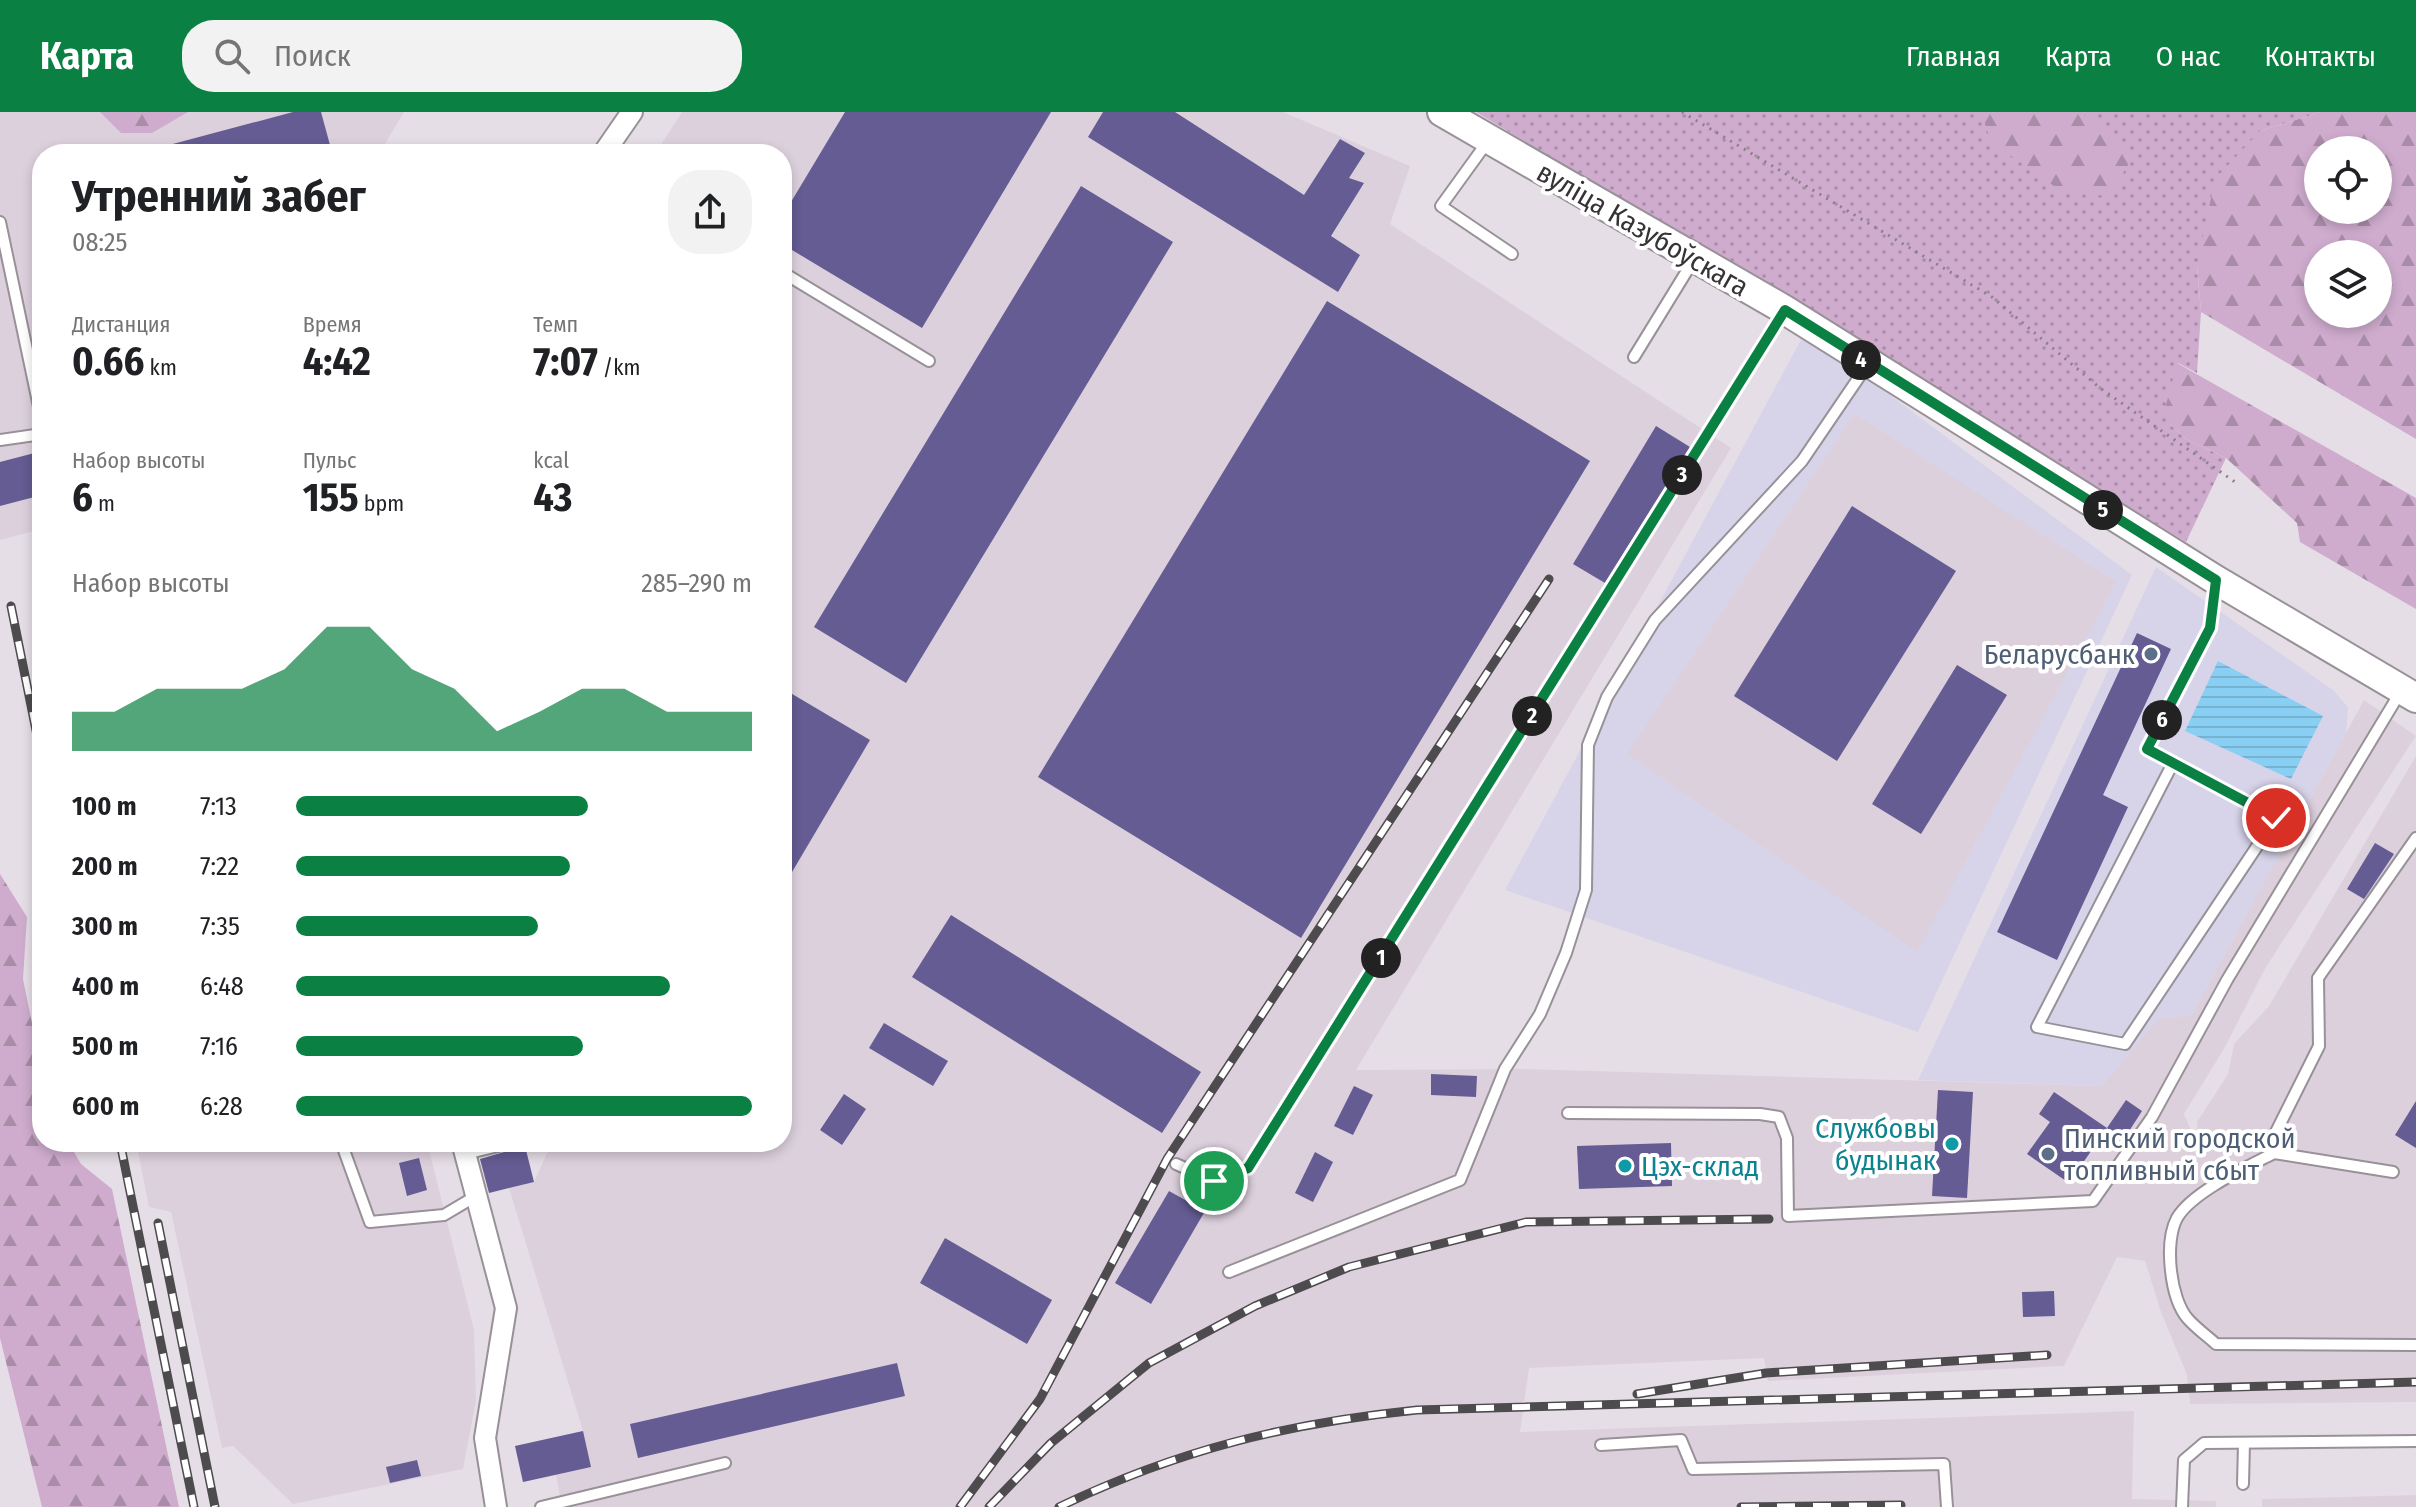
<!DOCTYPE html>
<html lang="ru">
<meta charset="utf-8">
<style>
body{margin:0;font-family:"Fira Sans Condensed",sans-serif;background:#f2f2f2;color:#202124;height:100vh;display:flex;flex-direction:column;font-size:30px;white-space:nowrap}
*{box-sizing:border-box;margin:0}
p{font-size:26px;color:#757577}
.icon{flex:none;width:44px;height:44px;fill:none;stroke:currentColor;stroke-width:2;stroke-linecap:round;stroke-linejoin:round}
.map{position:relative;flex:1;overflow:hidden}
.sheet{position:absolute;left:32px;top:32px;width:760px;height:1008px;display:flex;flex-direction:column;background:#fff;border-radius:32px;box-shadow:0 4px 12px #0003}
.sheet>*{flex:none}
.buttons{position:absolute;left:2304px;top:24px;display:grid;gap:16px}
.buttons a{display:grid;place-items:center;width:88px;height:88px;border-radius:50%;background:#fff;box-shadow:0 4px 12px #0003;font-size:40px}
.pin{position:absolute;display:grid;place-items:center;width:68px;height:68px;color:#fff;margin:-34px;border:4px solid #fff;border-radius:50%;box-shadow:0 2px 8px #0007}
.km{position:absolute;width:40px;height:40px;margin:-20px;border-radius:50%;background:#222;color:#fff;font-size:22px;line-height:40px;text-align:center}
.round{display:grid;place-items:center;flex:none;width:84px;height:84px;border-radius:32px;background:#f2f2f2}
.overview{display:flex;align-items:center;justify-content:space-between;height:136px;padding:0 40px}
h1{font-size:44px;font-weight:700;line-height:60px}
.metrics{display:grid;grid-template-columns:repeat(3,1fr);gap:12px;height:136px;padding:8px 40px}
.metrics div{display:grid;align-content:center}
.metrics b{font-size:40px;font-weight:700}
.metrics small{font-size:22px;font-weight:400}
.metrics p{font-size:22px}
.chart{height:224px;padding:16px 40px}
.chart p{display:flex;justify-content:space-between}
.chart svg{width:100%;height:144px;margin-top:8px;fill:#0b8043;opacity:.7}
ul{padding:0 40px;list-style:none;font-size:26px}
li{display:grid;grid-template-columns:128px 96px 1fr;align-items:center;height:60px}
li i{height:20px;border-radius:10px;background:#0b8043}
header{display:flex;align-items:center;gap:48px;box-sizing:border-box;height:112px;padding:0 40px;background:#0b8043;color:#fff}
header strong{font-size:38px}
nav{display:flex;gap:44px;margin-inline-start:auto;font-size:28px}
.search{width:560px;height:72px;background:#f2f2f2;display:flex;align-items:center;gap:20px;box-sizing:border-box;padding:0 28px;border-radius:32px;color:#757577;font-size:30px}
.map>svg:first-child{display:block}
</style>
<header>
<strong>Карта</strong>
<div class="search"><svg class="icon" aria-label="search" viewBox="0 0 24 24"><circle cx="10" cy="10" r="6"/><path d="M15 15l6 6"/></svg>Поиск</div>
<nav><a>Главная</a><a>Карта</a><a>О нас</a><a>Контакты</a></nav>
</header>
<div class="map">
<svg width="2416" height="1395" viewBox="0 0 2416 1395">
<defs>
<pattern id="grass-dots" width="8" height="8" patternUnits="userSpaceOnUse" patternTransform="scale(2)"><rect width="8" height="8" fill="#cfacce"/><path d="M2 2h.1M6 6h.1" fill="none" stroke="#a98da8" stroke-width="1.8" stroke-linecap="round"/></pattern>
<pattern id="forest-firs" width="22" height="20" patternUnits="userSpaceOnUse" patternTransform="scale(2)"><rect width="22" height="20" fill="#cfacce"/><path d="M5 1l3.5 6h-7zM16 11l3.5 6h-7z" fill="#a98da8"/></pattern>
<pattern id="water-rules" width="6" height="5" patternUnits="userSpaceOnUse" patternTransform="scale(2)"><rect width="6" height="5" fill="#89cff3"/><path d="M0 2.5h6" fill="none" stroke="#77b2d1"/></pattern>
</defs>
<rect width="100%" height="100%" fill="#e6dee6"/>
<g fill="#d7d4ea">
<path d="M1805 220 2132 463 1918 920 1505 778Z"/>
<path d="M2156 455 2333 578 2348 595 2346 621 2191 904 2159 907 2102 974 1918 968Z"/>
</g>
<g fill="#ddd0dd">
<path d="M0 0H404L379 42H42V417L0 428Z"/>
<path d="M682 0H1283L1410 54 1390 112 1731 336 1356 958 1524 957 2102 974 2159 906 2191 904 2364 588 2416 624 2266 855 2225 935 2184 1002 2198 1034 2197 1010 2228 962 2234 932 2269 894 2416 644V1290L2190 1292 2187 1263 2161 1200 2145 1149 2117 1145 2064 1254 1768 1269 1764 1246 1529 1256 1520 1320 2134 1299 2132 1387 2216 1389V1395H562L556 1363 523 1370 515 1334 583 1319 509 1076 534 1070 552 1030H782V42H655Z"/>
<path d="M1855 302 2116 470 1917 840 1627 642Z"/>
<path d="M136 1030H427L474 1218 476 1288 463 1357 293 1392 233 1334 222 1336 171 1100 149 1095Z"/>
<path d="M2416 1383V1395H2262V1387Z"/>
</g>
<path fill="url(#grass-dots)" d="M1476 0H2321L2260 19 2197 153 2201 200 2197 261 2178 251 2170 312 2186 327 2226 346 2186 430Z"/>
<g fill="url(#forest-firs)" fill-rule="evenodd">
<path d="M100 0H188L152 21H121Z"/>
<path d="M1981 0H2082L2131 48 2109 84 2064 81 1991 30Z"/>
<path d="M2321 0H2416V327L2201 200 2197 153 2215 67 2260 19ZM2378 38V98H2318V38ZM2378 142V202H2318V142Z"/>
<path d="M2177 251 2416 386V497L2300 430 2297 411 2226 346 2186 327 2170 312 2166 293Z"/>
<path d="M0 762 27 805 23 867 42 960V1030H68L81 1052 112 1077 179 1395H42L0 1226Z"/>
</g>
<path fill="url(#water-rules)" d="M2218 549 2323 604 2291 667 2185 619Z"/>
<g fill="#645c93">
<path d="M293 0H321L330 33 297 42H154V37Z"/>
<path d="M845 0H1051L922 216 782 132V105Z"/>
<path d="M1103 0H1175L1304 83 1340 27 1365 41 1349 66 1364 71 1331 124 1360 143 1338 180 1088 25Z"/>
<path d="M1081 74 1173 130 906 571 814 515Z"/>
<path d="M1327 189 1590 349 1301 826 1038 665Z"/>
<path d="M1656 314 1690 335 1605 471 1573 452Z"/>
<path d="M42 339V383L0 394V350Z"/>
<path d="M1852 394 1956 459 1837 649 1734 584Z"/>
<path d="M2137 521 2171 537 2103 683 2128 695 2057 848 1997 820Z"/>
<path d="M1957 553 2007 583 1921 722 1872 692Z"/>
<path d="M782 576 870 628 782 777Z"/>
<path d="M2375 731 2394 742 2364 787 2347 777Z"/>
<path d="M951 803 1201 960 1162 1021 912 865Z"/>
<path d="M884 911 948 949 933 974 869 936Z"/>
<path d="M1431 962 1477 964 1476 985 1431 983Z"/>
<path d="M1354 974 1373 983 1353 1023 1334 1014Z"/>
<path d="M1938 978 1973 980 1967 1086 1932 1084Z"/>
<path d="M2054 980 2107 1016 2069 1071 2027 1042 2050 1010 2039 1002Z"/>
<path d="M844 982 866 997 842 1033 820 1018Z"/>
<path d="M2126 988 2142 999 2124 1027 2107 1016Z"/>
<path d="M2416 989V1036L2395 1023Z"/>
<path d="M1671 1031 1672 1074 1579 1077 1577 1034Z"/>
<path d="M525 1034 534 1070 489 1081 480 1047Z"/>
<path d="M1315 1040 1333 1050 1313 1090 1295 1081Z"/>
<path d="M419 1046 427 1078 407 1084 399 1051Z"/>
<path d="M1169 1079 1205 1099 1151 1192 1115 1171Z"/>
<path d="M945 1126 1052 1188 1027 1232 920 1171Z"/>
<path d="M2054 1179 2055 1204 2023 1205 2022 1180Z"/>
<path d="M897 1251 905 1284 638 1346 630 1312Z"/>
<path d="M583 1319 591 1355 523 1370 515 1334Z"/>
<path d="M417 1348 421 1364 390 1371 386 1355Z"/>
</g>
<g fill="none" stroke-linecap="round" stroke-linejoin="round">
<g stroke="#989198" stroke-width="14">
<g id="lane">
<path d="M1488 29 1441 94 1512 142"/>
<path d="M0 110 42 309"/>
<path d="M782 160 929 249"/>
<path d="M1634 245 1693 149"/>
<path d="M0 328 42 322"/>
<path d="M2173 651 2037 915 2125 932 2276 706 2147 637 2210 516 2215 470"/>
<path d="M1568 1001 1760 1002 1779 1005 1787 1026 1788 1104 2093 1089 2152 1005 2227 868 2401 579"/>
<path d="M341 1030 370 1110 444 1103 476 1084"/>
<path d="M2274 1041C2247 1055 2192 1080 2177 1106 2164 1130 2170 1187 2188 1207 2196 1216 2207 1224 2216 1232L2416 1233"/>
<path d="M465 1042 514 1030"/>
<path d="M1176 1052 1214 1069 1248 1056 1784 200"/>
<path d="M2393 1060 2274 1041 2273 1026 2319 934 2318 866 2416 726"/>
<path d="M1229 1160 1460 1068 1505 957 1540 902 1566 841 1586 778 1588 633 1607 585 1655 508 1802 349 1868 252"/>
<path d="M1601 1333 1681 1328 1693 1357 1944 1352 1947 1395"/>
<path d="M2243 1372 2244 1331"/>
<path d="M541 1395 725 1351"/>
<path d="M2182 1395 2184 1348 2204 1331 2416 1329"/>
</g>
</g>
<g stroke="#989198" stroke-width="24">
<g id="street">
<path d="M603 42 632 0"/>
<path d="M462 1030 506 1196 485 1326 496 1395"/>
</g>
</g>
<g stroke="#989198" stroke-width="32">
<path id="secondary" d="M1442 0 1785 198 2216 468 2416 586"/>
</g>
<path stroke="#878287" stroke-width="3" stroke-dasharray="2 6" stroke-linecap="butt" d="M1682 0 1992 185 2100 276 2235 370"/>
<use href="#lane" stroke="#fff" stroke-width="10"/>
<use href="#street" stroke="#fff" stroke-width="20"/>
<use href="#secondary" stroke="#fff" stroke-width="28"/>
<g stroke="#4e4b4e" stroke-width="9">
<g id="rail">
<path d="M11 494 42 648"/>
<path d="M120 1030 194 1395"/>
<path d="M158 1111 215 1395"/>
<path d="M1637 1282 1766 1261 2047 1243"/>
<path d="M960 1395 1040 1287 1167 1047 1549 467"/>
<path d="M989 1395 1051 1331 1149 1251 1255 1194 1349 1155 1526 1110 1769 1107"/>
<path d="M1059 1395C1177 1338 1288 1311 1417 1298L2416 1270"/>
<path d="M1741 1395 1901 1393"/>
</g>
</g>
<use href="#rail" stroke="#fff" stroke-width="6" stroke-dasharray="18" stroke-linecap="butt"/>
</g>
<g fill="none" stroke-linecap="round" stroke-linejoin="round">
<g stroke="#fff" stroke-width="16">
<path id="route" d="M1214 1069 1248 1056 1785 198 2216 468 2210 516 2147 637 2276 706"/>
</g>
<use href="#route" stroke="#0b8043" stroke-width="10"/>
</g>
<g fill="#5c6f8a" stroke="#fff" stroke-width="3">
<circle cx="2151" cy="542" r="8"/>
<circle cx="2048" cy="1042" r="8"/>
</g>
<g fill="#0f9aa8" stroke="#fff" stroke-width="3">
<circle cx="1952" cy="1032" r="8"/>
<circle cx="1625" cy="1054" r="8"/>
</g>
<g text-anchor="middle" stroke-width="8" stroke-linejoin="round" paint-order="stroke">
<g font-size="28" fill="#363336" stroke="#fff">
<text transform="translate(1643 117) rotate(30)" y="10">вуліца Казубоўскага</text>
</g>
<g font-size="28" fill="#4e5e75" stroke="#fff" text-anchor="end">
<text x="2135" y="552">Беларусбанк</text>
<text x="2064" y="1036" text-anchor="start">Пинский городской<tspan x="2064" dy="32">топливный сбыт</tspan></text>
</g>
<g font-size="28" fill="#0d838f" stroke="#fff" text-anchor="end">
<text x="1936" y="1026">Службовы<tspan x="1936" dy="32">будынак</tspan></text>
<text x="1641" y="1064" text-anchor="start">Цэх-склад</text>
</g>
</g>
</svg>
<div class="buttons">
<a><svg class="icon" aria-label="locate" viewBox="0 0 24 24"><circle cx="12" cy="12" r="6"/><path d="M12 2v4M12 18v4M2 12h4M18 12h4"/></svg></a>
<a><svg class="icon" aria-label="layers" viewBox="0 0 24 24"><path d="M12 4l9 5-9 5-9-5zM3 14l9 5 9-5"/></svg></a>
</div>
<div class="pin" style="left:1214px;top:1069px;background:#1e9e55"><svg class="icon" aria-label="arrive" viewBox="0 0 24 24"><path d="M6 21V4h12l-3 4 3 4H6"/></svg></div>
<div class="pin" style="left:2276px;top:706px;background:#d93025"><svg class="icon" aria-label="check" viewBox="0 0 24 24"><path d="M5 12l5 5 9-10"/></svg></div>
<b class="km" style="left:1381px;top:846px">1</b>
<b class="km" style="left:1532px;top:604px">2</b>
<b class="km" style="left:1682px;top:363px">3</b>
<b class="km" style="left:1861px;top:248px">4</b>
<b class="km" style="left:2103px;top:398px">5</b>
<b class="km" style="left:2162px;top:608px">6</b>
<section class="sheet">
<div class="overview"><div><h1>Утренний забег</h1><p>08:25</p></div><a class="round"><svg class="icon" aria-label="share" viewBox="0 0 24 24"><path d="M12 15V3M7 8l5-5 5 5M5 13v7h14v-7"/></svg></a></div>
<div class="metrics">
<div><p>Дистанция</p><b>0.66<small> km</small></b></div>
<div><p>Время</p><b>4:42</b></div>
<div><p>Темп</p><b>7:07<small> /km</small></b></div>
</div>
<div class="metrics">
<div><p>Набор высоты</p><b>6<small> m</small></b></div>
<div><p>Пульс</p><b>155<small> bpm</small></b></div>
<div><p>kcal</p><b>43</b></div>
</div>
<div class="chart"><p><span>Набор высоты</span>285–290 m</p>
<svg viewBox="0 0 160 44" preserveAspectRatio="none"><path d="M0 44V32L10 32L20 25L30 25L40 25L50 19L60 6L70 6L80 19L90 25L100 38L110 32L120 25L130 25L140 32L150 32L160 32V44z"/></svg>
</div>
<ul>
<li><b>100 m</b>7:13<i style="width:64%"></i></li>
<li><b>200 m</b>7:22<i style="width:60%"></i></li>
<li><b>300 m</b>7:35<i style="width:53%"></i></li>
<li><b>400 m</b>6:48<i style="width:82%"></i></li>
<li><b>500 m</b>7:16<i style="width:63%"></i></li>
<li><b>600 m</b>6:28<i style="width:100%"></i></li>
</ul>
</section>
</div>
